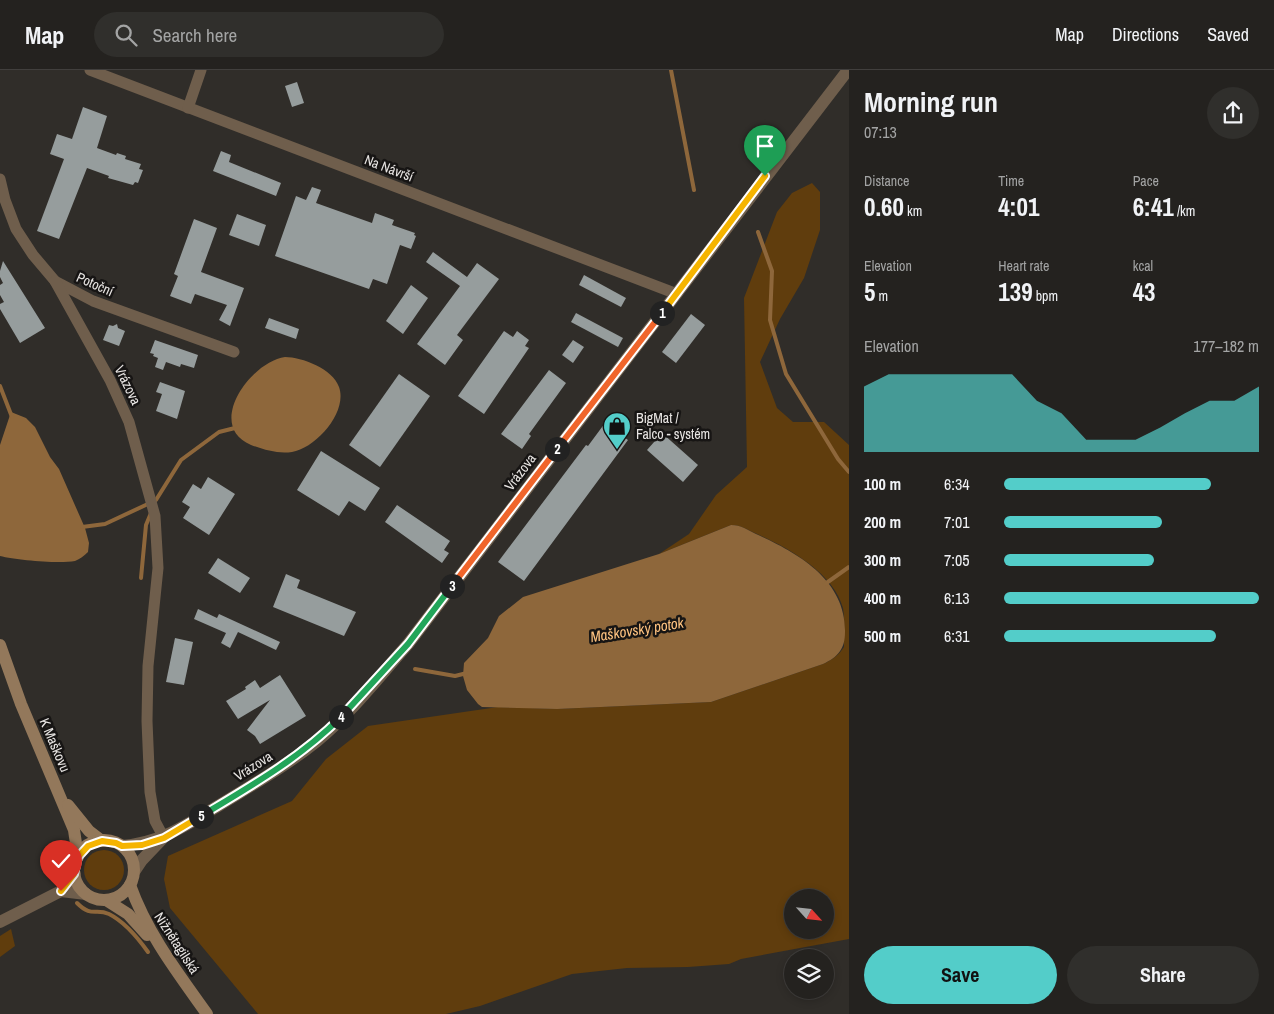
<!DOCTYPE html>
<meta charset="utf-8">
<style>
body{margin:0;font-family:"Archivo Narrow",sans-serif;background:#302f2c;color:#f1f3f6;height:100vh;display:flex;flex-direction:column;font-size:19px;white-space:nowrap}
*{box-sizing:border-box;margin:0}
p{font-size:16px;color:#a3a4a4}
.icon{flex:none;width:28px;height:28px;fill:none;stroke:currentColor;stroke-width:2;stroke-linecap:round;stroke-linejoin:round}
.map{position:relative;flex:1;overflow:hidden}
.details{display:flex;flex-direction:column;background:#24221f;width:425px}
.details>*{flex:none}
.needle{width:32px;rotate:117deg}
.fabs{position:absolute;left:784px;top:819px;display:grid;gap:10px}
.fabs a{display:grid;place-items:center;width:50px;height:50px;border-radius:50%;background:#24221f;box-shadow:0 2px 8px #0003,0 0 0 1px #413f3d;font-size:25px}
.pin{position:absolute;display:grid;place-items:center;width:42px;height:42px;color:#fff;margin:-51px -21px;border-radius:50% 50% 50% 0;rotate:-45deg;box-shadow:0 0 5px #0007}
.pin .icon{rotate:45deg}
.km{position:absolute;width:25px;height:25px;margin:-12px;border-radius:50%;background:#222;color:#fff;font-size:14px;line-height:25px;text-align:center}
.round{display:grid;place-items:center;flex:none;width:52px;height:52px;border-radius:26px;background:#302f2c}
.summary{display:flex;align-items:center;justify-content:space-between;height:85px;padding:0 15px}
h1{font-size:28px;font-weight:800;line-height:38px}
.stats{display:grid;grid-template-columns:repeat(3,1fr);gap:8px;height:85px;padding:5px 15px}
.stats div{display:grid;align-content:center}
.stats b{font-size:25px;font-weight:800}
.stats small{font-size:14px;font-weight:400}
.stats p{font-size:14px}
.chart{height:140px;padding:10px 15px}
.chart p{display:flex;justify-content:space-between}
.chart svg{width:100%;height:90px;margin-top:5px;fill:#53cdc9;opacity:.7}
.action{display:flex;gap:10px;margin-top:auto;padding:10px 15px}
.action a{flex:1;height:58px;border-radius:30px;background:#53cdc9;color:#111;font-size:20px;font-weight:800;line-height:58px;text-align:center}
.action a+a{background:#302f2c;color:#f1f3f6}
ul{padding:0 15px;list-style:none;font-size:16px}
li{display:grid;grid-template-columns:80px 60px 1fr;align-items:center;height:38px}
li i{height:12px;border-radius:6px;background:#53cdc9}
header{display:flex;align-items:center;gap:30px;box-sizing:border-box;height:70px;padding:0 25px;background:#24221f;border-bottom:1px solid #413f3d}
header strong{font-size:24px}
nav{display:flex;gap:28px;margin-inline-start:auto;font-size:18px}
.search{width:350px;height:45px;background:#302f2c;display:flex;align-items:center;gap:12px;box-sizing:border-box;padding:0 18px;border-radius:28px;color:#a3a4a4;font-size:19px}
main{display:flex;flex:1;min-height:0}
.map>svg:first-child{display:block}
</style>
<header>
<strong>Map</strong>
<div class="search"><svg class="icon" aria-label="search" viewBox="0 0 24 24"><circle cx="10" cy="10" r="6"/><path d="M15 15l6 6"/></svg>Search here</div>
<nav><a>Map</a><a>Directions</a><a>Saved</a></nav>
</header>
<main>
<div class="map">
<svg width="849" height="944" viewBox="0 0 849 944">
<rect width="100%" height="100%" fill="#302d29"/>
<g fill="#603d0d" fill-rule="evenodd">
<path d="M812 113 820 122V160L804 208 780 249 760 292 777 338 793 352H824L849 375V869L741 889 729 894 688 897 627 898 572 904 480 936 446 944H258L170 838 164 809 168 786 292 731 326 689 368 656 498 637 557 639 711 632 823 594C832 590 839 585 844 577 844 565 845 550 843 538 834 503 787 477 757 464 748 460 741 455 731 455L659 484 689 464 716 425 747 397 744 228 777 142 792 123ZM792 828H825V860H792Z"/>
<circle cx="104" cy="800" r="20"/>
<path d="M11 859 15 876 0 887V866Z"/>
</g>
<g fill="#8e673b">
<path d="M285 287C302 287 333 299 339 317 348 342 316 378 292 382 278 384 265 380 251 375 205 356 250 292 285 287Z"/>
<path d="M11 342 26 348 35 357 50 387 59 399 85 458 89 473 88 482C84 486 80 489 75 491 58 494 17 490 0 486V375Z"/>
<path d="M731 455C741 455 748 460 756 464 798 483 846 510 845 562 845 579 838 587 823 594L711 632 557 639 482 637 478 634 467 620 463 606 464 593 488 568 499 546 523 527 659 484Z"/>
</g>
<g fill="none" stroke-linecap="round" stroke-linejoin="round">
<g stroke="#8e673b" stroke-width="4">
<path d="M671 0 694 120"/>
<path d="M758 162 772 201 770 250 786 304 838 389 849 402"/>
<path d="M0 316 12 347"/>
<path d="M156 430 181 390 219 362 235 358"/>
<path d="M82 457 105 454 150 433"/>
<path d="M141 508 146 455 151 443"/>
<path d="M825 514 849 497"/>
<path d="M415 599 455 606 467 603"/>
<path d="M77 833C92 848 95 838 109 844 125 852 138 868 148 882"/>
</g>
</g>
<g fill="#969d9d">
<path d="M297 12 304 33 292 37 285 16Z"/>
<path d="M83 37 107 46 97 78 116 85 117 83 126 86 125 89 141 94 139 99 143 100 138 113 135 112 133 115 108 108 109 106 87 98 59 169 37 161 64 89 50 84 57 64 72 69Z"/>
<path d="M221 81 231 85 229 92 281 113 276 126 213 101Z"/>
<path d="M312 117 321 120 316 133 372 153 375 143 394 150 392 155 415 163 414 165 416 166 411 179 400 175 387 214 373 209 369 219 275 186 296 126 306 130Z"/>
<path d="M237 144 266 155 259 176 229 165Z"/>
<path d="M194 149 217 158 201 202 244 218 230 256 219 250 227 235 195 224 191 234 170 226 178 206 174 204Z"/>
<path d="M433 182 467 207 477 193 499 209 457 265 463 270 445 295 417 274 460 216 426 192Z"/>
<path d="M3 191 45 258 20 273 0 239V234L4 232 0 225V215L3 213 0 207V201Z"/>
<path d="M584 205 626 228 621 237 579 215Z"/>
<path d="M411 215 428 228 403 264 386 251Z"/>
<path d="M576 243 623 268 618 277 571 252Z"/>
<path d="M691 244 705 255 676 293 662 282Z"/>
<path d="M269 248 299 259 296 269 265 258Z"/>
<path d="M117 254 118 258 125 261 119 276 103 270 109 255 113 256Z"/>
<path d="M504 261 513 267 517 261 529 270 525 276 529 278 484 344 458 326Z"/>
<path d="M155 270 198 285 194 298 181 294 180 297 166 292 163 300 155 297 158 288 153 286 154 284 150 283Z"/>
<path d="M573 270 584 277 573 293 562 285Z"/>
<path d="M549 300 566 313 529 364 531 366 522 379 501 364Z"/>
<path d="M399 304 430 326 380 397 349 375Z"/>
<path d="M160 312 185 321 177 349 156 341 162 324 156 322Z"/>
<path d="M605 353 628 370 524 511 498 492 586 375 588 376Z"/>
<path d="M662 363 698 395 683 412 647 380Z"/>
<path d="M321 381 380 418 365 441 349 431 339 446 297 420Z"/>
<path d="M208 407 235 424 209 465 183 448 190 437 182 432 193 414 201 419Z"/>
<path d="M397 435 450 471 444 480 449 483 442 493 385 452Z"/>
<path d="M218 488 250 508 240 523 208 503Z"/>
<path d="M286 504 300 510 297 518 356 542 344 566 273 537Z"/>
<path d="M198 539 217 548 219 544 280 572 276 580 238 562 230 578 221 573 226 563 194 549Z"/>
<path d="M175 568 193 572 184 615 166 612Z"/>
<path d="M280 605 306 646 260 674 255 666 247 660 270 630 238 649 226 631 246 619 245 617 255 610 260 618Z"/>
</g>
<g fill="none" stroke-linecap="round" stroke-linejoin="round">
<g stroke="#6f5e4c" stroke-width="11">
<path d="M90 0 677 224"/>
<path d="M188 38 201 0"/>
<path d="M0 109 5 130 16 159 33 185 55 211 93 231 234 282"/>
<path d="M55 211 110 310 129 352 155 446 158 498 148 596 147 651 150 722 155 751 164 768"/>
</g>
<g stroke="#6f5e4c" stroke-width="12">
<path d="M122 776C161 773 186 755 218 736 252 715 286 696 317 671 351 643 379 607 408 574L848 0"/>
<path d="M134 802 142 790 162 769"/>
<path d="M61 821 86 824"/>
<path d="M0 852 61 821 75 804"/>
</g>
<g stroke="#93785b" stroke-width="12">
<path d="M0 575 21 634 74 760 78 787"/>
<path d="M68 735 89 761 102 771"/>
<circle cx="104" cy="800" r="30"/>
<path d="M130 815C147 863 177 902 207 944"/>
<path d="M106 830 128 844 147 865"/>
</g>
</g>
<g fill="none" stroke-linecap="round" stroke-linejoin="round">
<g stroke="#fff" stroke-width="10">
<path id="split-1" d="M662 243 765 106"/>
</g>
<g stroke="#fff" stroke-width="10">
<path id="split-2" d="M557 379 662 243"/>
</g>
<g stroke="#fff" stroke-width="10">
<path id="split-3" d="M452 516 557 379"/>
</g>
<g stroke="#fff" stroke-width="10">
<path id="split-4" d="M341 647 408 574 452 516"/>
</g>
<g stroke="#fff" stroke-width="10">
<path id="split-5" d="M201 746C251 716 300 688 341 647"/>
</g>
<g stroke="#fff" stroke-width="10">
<path id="split-6" d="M61 821 74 804 78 787 88 776 102 771 116 773 122 776 142 775 164 768 201 746"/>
</g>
<use href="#split-1" stroke="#f5b400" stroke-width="6"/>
<use href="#split-2" stroke="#f0652b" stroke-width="6"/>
<use href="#split-3" stroke="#f0652b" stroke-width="6"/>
<use href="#split-4" stroke="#22a559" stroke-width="6"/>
<use href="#split-5" stroke="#22a559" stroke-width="6"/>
<use href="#split-6" stroke="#f5b400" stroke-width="6"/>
</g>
<defs>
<g id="shop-pin" transform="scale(1.4375)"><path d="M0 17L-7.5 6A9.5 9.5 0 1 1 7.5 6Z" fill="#53cdc9" stroke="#171514"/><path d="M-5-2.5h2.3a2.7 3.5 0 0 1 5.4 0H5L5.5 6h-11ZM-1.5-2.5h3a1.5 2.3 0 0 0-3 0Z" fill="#111"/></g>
</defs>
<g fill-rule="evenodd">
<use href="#shop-pin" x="617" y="356"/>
</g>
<g text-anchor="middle" stroke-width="5" stroke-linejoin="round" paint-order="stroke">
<g font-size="14" fill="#e8e5e3" stroke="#171514">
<text transform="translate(389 98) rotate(21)" y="5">Na Návrší</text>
<text transform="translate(95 214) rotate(24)" y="5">Potoční</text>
<text transform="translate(128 315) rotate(64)" y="5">Vrázova</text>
<text transform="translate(520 402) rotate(-53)" y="5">Vrázova</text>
<text transform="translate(55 675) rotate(67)" y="5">K Maškovu</text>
<text transform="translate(253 696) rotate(-32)" y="5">Vrázova</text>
<text transform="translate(177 873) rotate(57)" y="5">Nižnětagilská</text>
</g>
<g font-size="14" fill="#e8e5e3" stroke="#171514" text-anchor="start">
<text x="636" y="353">BigMat /<tspan x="636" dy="16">Falco - systém</tspan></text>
</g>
<g font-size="15" font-style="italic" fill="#ffc380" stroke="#171514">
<text transform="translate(637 560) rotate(-9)" y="5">Maškovský potok</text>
</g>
</g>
</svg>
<div class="fabs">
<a><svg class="needle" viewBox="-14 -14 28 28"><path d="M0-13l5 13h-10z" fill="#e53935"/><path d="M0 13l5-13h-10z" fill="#a3a4a4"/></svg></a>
<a><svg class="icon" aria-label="layers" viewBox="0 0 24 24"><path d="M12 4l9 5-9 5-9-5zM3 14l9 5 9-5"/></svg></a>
</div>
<div class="pin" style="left:765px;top:106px;background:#1e9e55"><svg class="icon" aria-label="arrive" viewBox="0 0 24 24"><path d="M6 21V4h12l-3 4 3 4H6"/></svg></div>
<div class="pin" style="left:61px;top:821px;background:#d93025"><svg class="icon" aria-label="check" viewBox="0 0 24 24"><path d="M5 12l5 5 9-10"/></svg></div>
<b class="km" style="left:662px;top:243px">1</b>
<b class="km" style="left:557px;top:379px">2</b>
<b class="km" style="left:452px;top:516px">3</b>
<b class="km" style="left:341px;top:647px">4</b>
<b class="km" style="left:201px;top:746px">5</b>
</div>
<section class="details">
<div class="summary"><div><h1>Morning run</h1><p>07:13</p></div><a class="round"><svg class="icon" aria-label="share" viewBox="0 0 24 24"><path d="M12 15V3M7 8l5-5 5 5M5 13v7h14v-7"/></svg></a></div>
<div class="stats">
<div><p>Distance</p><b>0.60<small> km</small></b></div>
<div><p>Time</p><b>4:01</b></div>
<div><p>Pace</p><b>6:41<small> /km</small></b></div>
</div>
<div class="stats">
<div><p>Elevation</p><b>5<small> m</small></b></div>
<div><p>Heart rate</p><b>139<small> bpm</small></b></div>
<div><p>kcal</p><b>43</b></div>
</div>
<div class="chart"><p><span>Elevation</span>177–182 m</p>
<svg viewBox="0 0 160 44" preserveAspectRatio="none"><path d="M0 44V12L10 6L20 6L30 6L40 6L50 6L60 6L70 19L80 25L90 38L100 38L110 38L120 32L130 25L140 19L150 19L160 12V44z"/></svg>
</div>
<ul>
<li><b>100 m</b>6:34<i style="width:81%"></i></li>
<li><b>200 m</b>7:01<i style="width:62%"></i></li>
<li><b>300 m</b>7:05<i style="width:59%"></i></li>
<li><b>400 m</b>6:13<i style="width:100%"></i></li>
<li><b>500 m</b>6:31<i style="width:83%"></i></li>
</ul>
<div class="action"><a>Save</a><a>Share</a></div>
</section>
</main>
